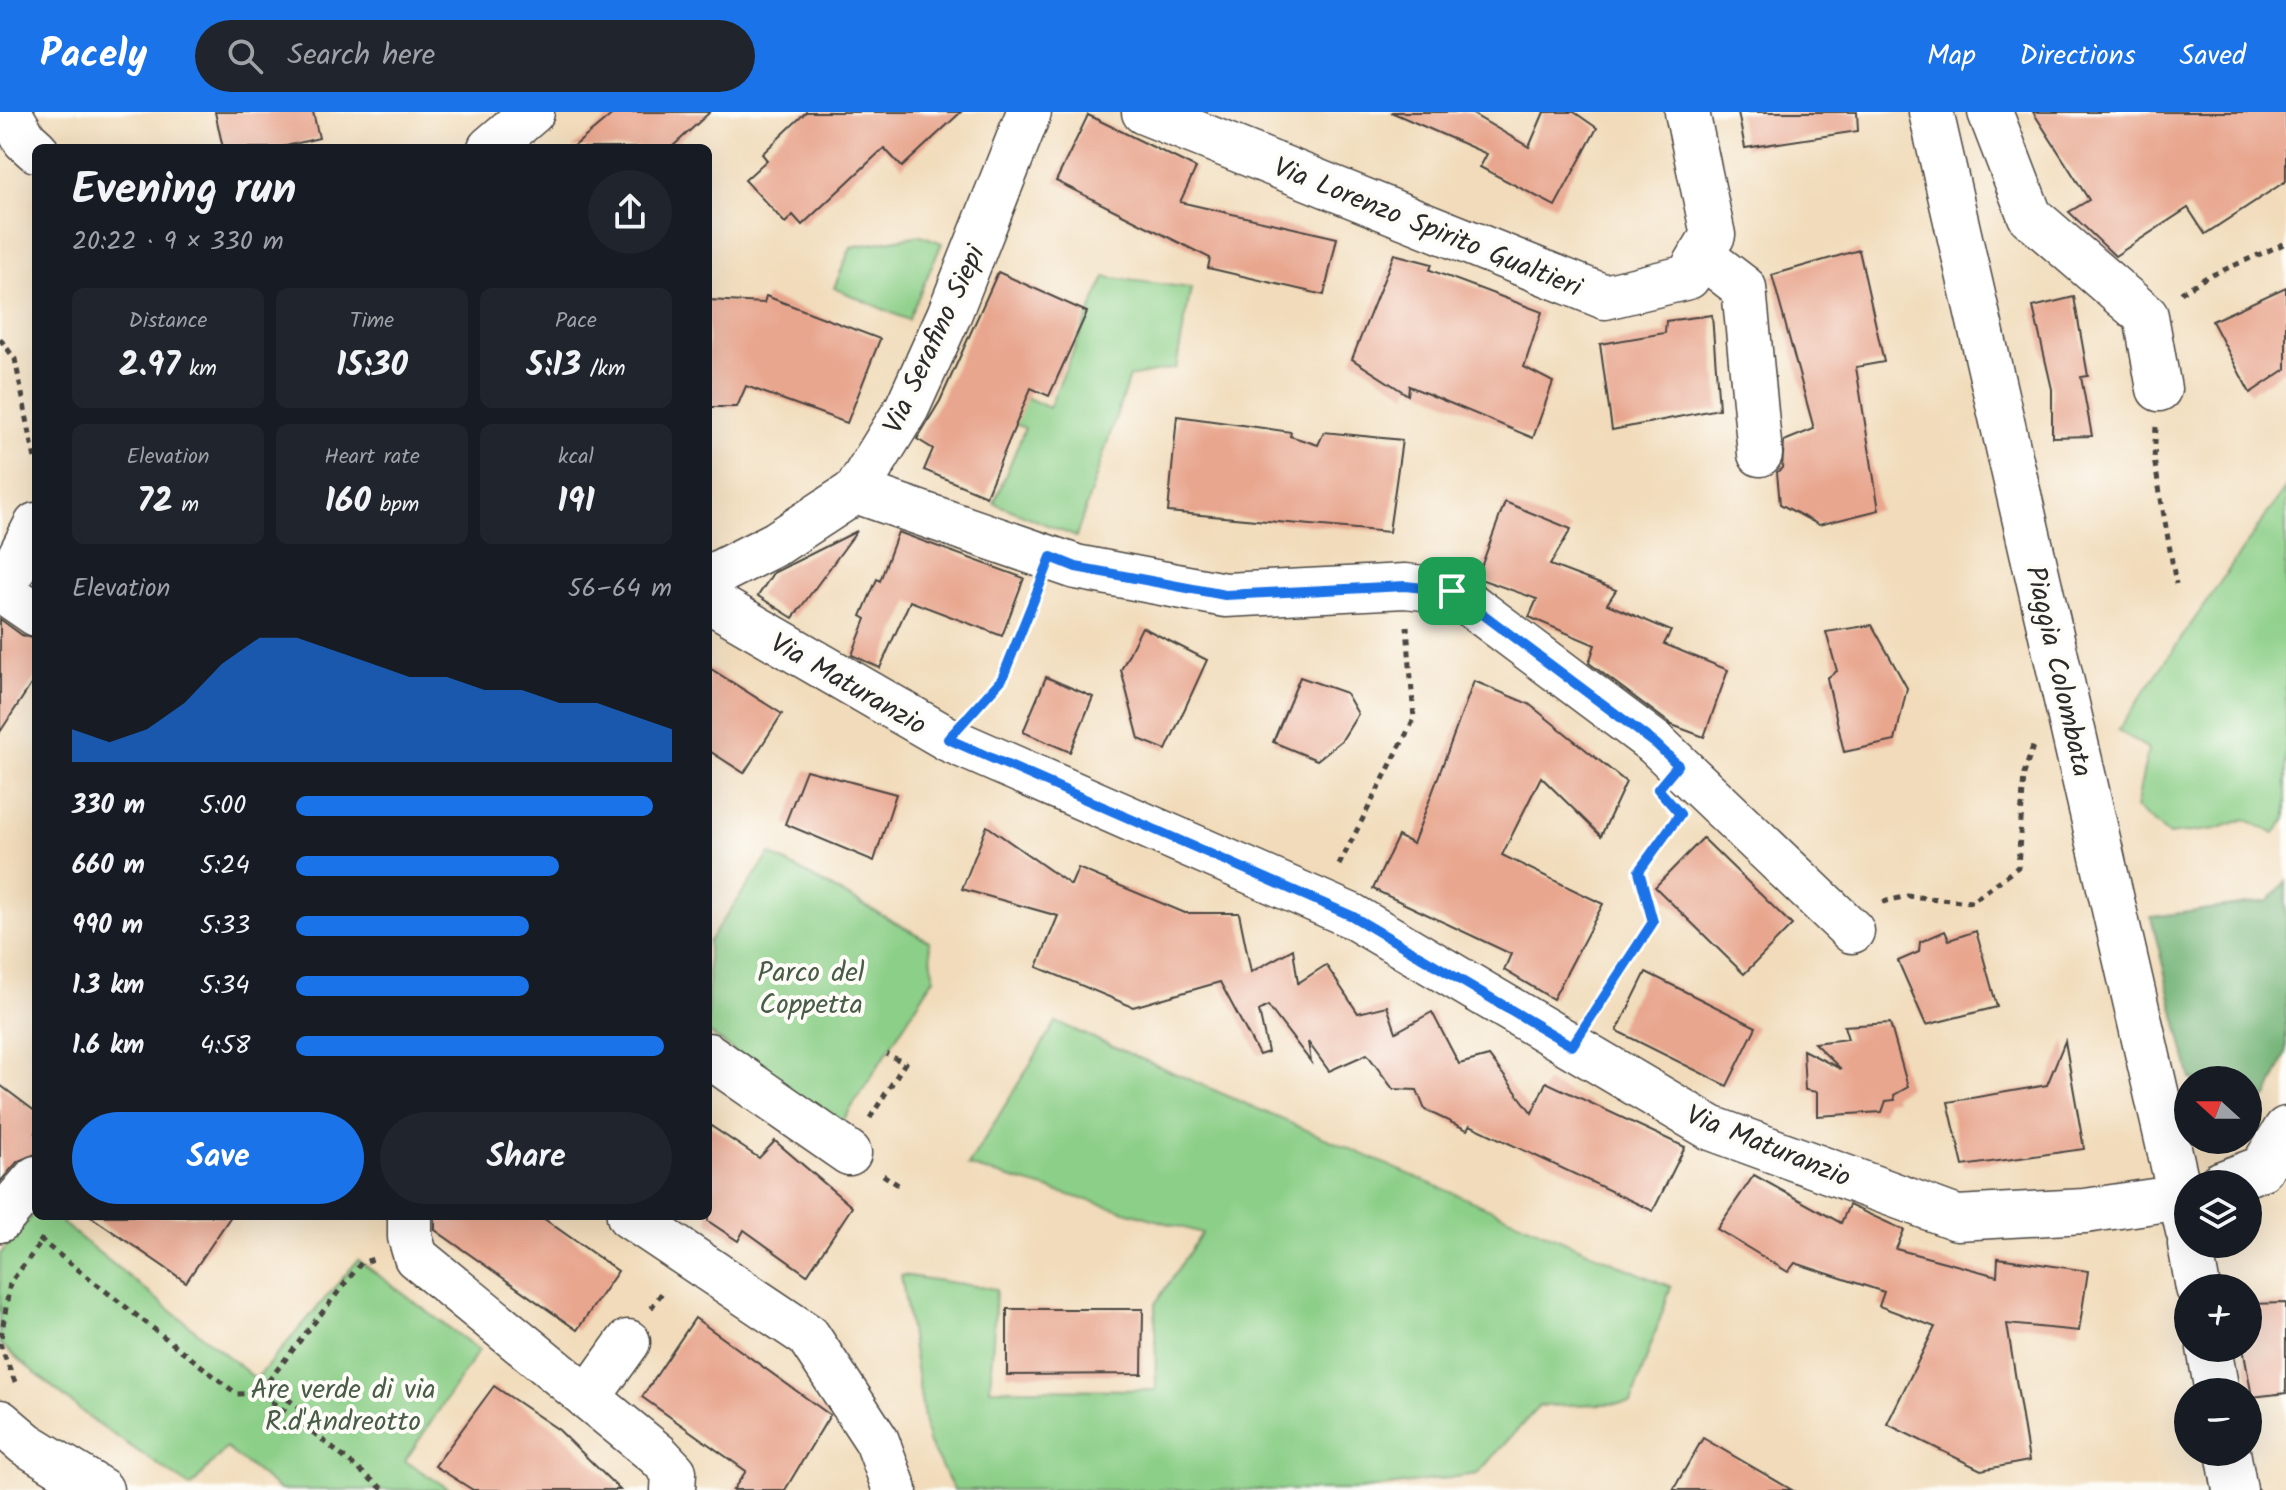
<!DOCTYPE html>
<meta charset="utf-8">
<style>
body{margin:0;font-family:Kalam,sans-serif;background:#20242c;color:#f1f3f6;height:100vh;display:flex;flex-direction:column;font-size:30px;white-space:nowrap}
*{box-sizing:border-box;margin:0}
p{font-size:26px;color:#9ea1a6}
.icon{flex:none;width:44px;height:44px;fill:none;stroke:currentColor;stroke-width:2;stroke-linecap:round;stroke-linejoin:round}
.map{position:relative;flex:1;overflow:hidden}
.details{position:absolute;left:32px;top:32px;width:680px;height:1076px;display:flex;flex-direction:column;background:#171b24;border-radius:12px;box-shadow:0 8px 32px #0002}
.details>*{flex:none}
.needle{width:52px;rotate:291deg}
.fabs{position:absolute;left:2174px;top:954px;display:grid;gap:16px}
.fabs a{display:grid;place-items:center;width:88px;height:88px;border-radius:50%;background:#171b24;box-shadow:0 8px 32px #0002;font-size:40px}
.pin{position:absolute;display:grid;place-items:center;width:68px;height:68px;color:#fff;margin:-34px;border-radius:16px;box-shadow:0 4px 12px #0006}
.round{display:grid;place-items:center;flex:none;width:84px;height:84px;border-radius:42px;background:#20242c}
.headline{display:flex;align-items:center;justify-content:space-between;height:136px;padding:0 40px}
h1{font-size:44px;font-weight:700;line-height:60px}
.figures{display:grid;grid-template-columns:repeat(3,1fr);gap:12px;height:136px;padding:8px 40px}
.figures div{display:grid;align-content:center;border-radius:12px;background:#20242c;text-align:center}
.figures b{font-size:34px;font-weight:700}
.figures small{font-size:22px;font-weight:400}
.figures p{font-size:22px}
.chart{height:224px;padding:16px 40px}
.chart p{display:flex;justify-content:space-between}
.chart svg{width:100%;height:144px;margin-top:8px;fill:#1a73e8;opacity:.7}
.cta{display:flex;gap:16px;margin-top:auto;padding:16px 40px}
.cta a{flex:1;height:92px;border-radius:48px;background:#1a73e8;color:#fff;font-size:32px;font-weight:700;line-height:92px;text-align:center}
.cta a+a{background:#20242c;color:#f1f3f6}
ul{padding:0 40px;list-style:none;font-size:26px}
li{display:grid;grid-template-columns:128px 96px 1fr;align-items:center;height:60px}
li i{height:20px;border-radius:10px;background:#1a73e8}
header{display:flex;align-items:center;gap:48px;box-sizing:border-box;height:112px;padding:0 40px;background:#1a73e8;color:#fff}
header strong{font-size:38px}
nav{display:flex;gap:44px;margin-inline-start:auto;font-size:28px}
.search{width:560px;height:72px;background:#20242c;display:flex;align-items:center;gap:20px;box-sizing:border-box;padding:0 28px;border-radius:44px;color:#9ea1a6;font-size:30px}
.map>svg:first-child{display:block}
</style>
<header>
<strong>Pacely</strong>
<div class="search"><svg class="icon" aria-label="search" viewBox="0 0 24 24"><circle cx="10" cy="10" r="6"/><path d="M15 15l6 6"/></svg>Search here</div>
<nav><a>Map</a><a>Directions</a><a>Saved</a></nav>
</header>
<div class="map">
<svg width="2286" height="1378" viewBox="0 0 2286 1378">
<rect width="100%" height="100%" fill="#fdfcf7"/>
<filter id="ink" filterUnits="userSpaceOnUse"><feTurbulence type="fractalNoise" baseFrequency=".0125" numOctaves="2"/><feDisplacementMap in="SourceGraphic" scale="16" xChannelSelector="R" yChannelSelector="G"/><feConvolveMatrix kernelMatrix="1 2 1 2 8 2 1 2 1" color-interpolation-filters="sRGB"/></filter>
<filter id="wash" filterUnits="userSpaceOnUse"><feTurbulence type="fractalNoise" baseFrequency=".006" numOctaves="4" result="noise"/><feDisplacementMap in="SourceGraphic" scale="32" xChannelSelector="R" yChannelSelector="G"/><feGaussianBlur stdDeviation="1.8" result="paint"/><feColorMatrix in="noise" values="0 0 0 0 0 0 0 0 0 0 0 0 0 0 0 0 0 1.4 0 .05"/><feComposite in="paint" operator="in"/></filter>
<g filter="url(#wash)">
<rect width="100%" height="100%" fill="#f1dbba"/>
<g fill="#8ccf88" stroke="#5c7d5a" stroke-width="2">
<path d="M921 123 942 131 908 208 834 176 851 135Z"/>
<path d="M1105 165 1191 176 1176 256 1129 265 1076 425 994 391 1025 316 982 299 993 270 1049 296Z"/>
<path d="M2286 375V706L2275 722 2245 707 2216 717 2169 723 2136 696 2148 637 2118 618Z"/>
<path d="M770 742 929 829 934 866 839 1015 708 920V830Z"/>
<path d="M1056 910 1671 1175 1631 1291 1539 1294 1477 1362 1359 1378H954L928 1330 901 1163 996 1177 990 1277 1156 1278 1155 1192 1202 1121 968 1054Z"/>
<path d="M36 1099V1104H67L62 1111 256 1267 358 1148 479 1238 405 1349 451 1378H280L226 1336 191 1375 96 1311 0 1232V1142Z"/>
</g>
<path fill="#71b274" stroke="#4e6e50" stroke-width="2" d="M2286 769V942L2268 984 2248 1002V968H2191L2151 805 2268 789Z"/>
<g id="blocks">
<g fill="#e8a68e">
<path d="M215 0H313L319 26 278 36H223Z"/>
<path d="M615 0H710L671 36H572Z"/>
<path d="M806 0H961L902 55 884 36 802 113 793 103 785 111 745 68 767 48 762 42Z"/>
<path d="M1391 0H1469L1529 35 1544 0H1574L1597 16 1555 94 1480 55 1487 42Z"/>
<path d="M1738 0H1857L1858 19 1745 36Z"/>
<path d="M2033 0H2286V69L2205 122 2188 96 2115 144 2069 100 2089 88Z"/>
<path d="M1088 3 1196 56 1180 90 1337 126 1324 183 1208 156 1210 146 1056 69Z"/>
<path d="M1859 138 1884 250 1856 255 1879 398 1819 413 1780 392 1777 360 1782 356 1784 329 1814 317 1772 163Z"/>
<path d="M1394 142 1432 152 1430 158 1542 200 1524 255 1553 270 1533 326 1409 274 1408 283 1352 247Z"/>
<path d="M998 160 1087 200 1049 284 1031 276 986 384 924 358 933 337 917 327 940 289Z"/>
<path d="M2286 175V257L2250 281 2212 209Z"/>
<path d="M766 184 880 227 847 311 746 274 737 295H708V188L764 191Z"/>
<path d="M2074 185 2088 264 2081 265 2092 324 2052 325V277L2033 195Z"/>
<path d="M1712 203 1719 297 1612 318 1600 232 1665 221 1666 209Z"/>
<path d="M1177 304 1291 320 1290 324 1318 333 1324 320 1402 328 1389 420 1168 400Z"/>
<path d="M1505 390 1571 417 1550 453 1616 478 1607 492 1671 519 1664 532 1728 558 1704 625 1672 613 1589 551 1595 533 1529 505 1537 487 1477 466Z"/>
<path d="M857 419 793 506 758 484 773 461Z"/>
<path d="M898 420 1024 466 1002 524 910 489 880 556 852 543 866 507 861 504 877 467 880 469Z"/>
<path d="M0 507 22 523 36 527V565L0 620Z"/>
<path d="M1872 513 1907 576 1895 629 1844 640 1827 566 1837 559 1826 520Z"/>
<path d="M1142 515 1207 548 1166 638 1139 627 1121 558Z"/>
<path d="M708 555 782 602 744 661 708 638Z"/>
<path d="M1046 565 1093 585 1070 640 1023 620Z"/>
<path d="M1300 565 1346 581 1358 602 1342 628 1317 648 1273 630Z"/>
<path d="M1474 569 1529 592 1626 670 1601 724 1541 665 1502 743 1603 792 1553 887 1504 858 1511 842 1373 777 1398 724 1413 732Z"/>
<path d="M806 658 896 682 874 749 785 712Z"/>
<path d="M987 714 1071 773 1078 756 1185 801H1239L1251 860 1293 837 1298 871 1326 853 1358 901 1387 894 1396 920 1432 900 1459 952 1489 944 1532 1001 1546 970 1685 1035 1653 1099 1470 1013 1467 1018 1425 998 1417 978 1393 977 1367 942 1329 959 1308 930 1311 950 1268 894 1259 899 1268 940 1259 943 1220 870 1133 895 1037 855 1058 804 962 777Z"/>
<path d="M1703 726 1792 813 1744 862 1655 775Z"/>
<path d="M1945 819 1949 828 1976 819 1997 895 1926 913 1898 849 1919 840 1920 830Z"/>
<path d="M1646 860 1756 915 1727 974 1617 919Z"/>
<path d="M1890 911 1908 975 1894 983 1895 988 1886 989 1882 1000 1817 1004V980L1805 978 1803 938 1841 957 1814 931 1848 927 1844 914Z"/>
<path d="M2065 929 2084 1037 1963 1054 1948 990 2047 973Z"/>
<path d="M0 973 36 1000V1042L18 1049 0 1070Z"/>
<path d="M708 1012 759 1046 775 1029 852 1095 807 1163 744 1118 738 1129 708 1109Z"/>
<path d="M1754 1063 1841 1111 1849 1093 1904 1118 1896 1137 1997 1164 1998 1146 2088 1159 2079 1219 2007 1212 2029 1349 1981 1358 1887 1312 1935 1215 1879 1194 1884 1180 1795 1151 1788 1160 1717 1117Z"/>
<path d="M90 1104H231L186 1170Z"/>
<path d="M435 1104H540L618 1159 577 1218 435 1118Z"/>
<path d="M2286 1191V1281L2252 1285 2243 1236H2248V1192Z"/>
<path d="M1007 1197H1143L1142 1262 1007 1263Z"/>
<path d="M695 1206 830 1303 785 1378H733L746 1359 642 1285Z"/>
<path d="M494 1274 559 1318 620 1378H473L435 1354Z"/>
<path d="M1703 1326 1792 1378H1673Z"/>
</g>
</g>
</g>
<g filter="url(#ink)">
<use href="#blocks" fill-opacity="0" stroke="#494540" stroke-width="2"/>
<g fill="none" stroke-linecap="round" stroke-linejoin="round">
<g stroke="#494540" stroke-width="47">
<g id="minor">
<path d="M9 0 25 28 36 38"/>
<path d="M1144 0 1605 185 1688 165 1713 123 1687 0"/>
<path d="M1931 0 2188 1119"/>
<path d="M1990 0 2030 104 2146 204 2159 277"/>
<path d="M490 36 532 0"/>
<path d="M1701 143 1744 176 1760 342"/>
<path d="M856 379 1076 455 1225 483 1405 474 1452 479 1656 632 1852 819"/>
<path d="M36 413 7 469 10 484 36 502"/>
<path d="M708 466 777 431 856 379 907 296 949 203 1029 0"/>
<path d="M708 488 948 627 1352 804 1711 1016 1957 1106 2085 1099 2188 1084"/>
<path d="M708 943 849 1041"/>
<path d="M2220 1072 2262 1056 2286 1017"/>
<path d="M410 1104V1125L416 1145 658 1343 674 1360 673 1378"/>
<path d="M629 1104 808 1224 877 1329 895 1378"/>
<path d="M0 1108 36 1066"/>
<path d="M2190 1132 2198 1176"/>
<path d="M2209 1236 2217 1280"/>
<path d="M588 1286 628 1230"/>
<path d="M2228 1340 2235 1378"/>
</g>
</g>
<g stroke="#494540" stroke-width="47">
<path id="major" d="M0 1310 26 1332 101 1378"/>
</g>
<g stroke="#494540" stroke-width="5" stroke-dasharray="6 6" stroke-linecap="butt">
<path d="M2181 181 2205 166 2286 131"/>
<path d="M0 227 15 247 36 352"/>
<path d="M2156 315 2154 347 2176 472"/>
<path d="M978 594 1002 567 1036 484"/>
<path d="M1339 753 1414 607 1407 514"/>
<path d="M1883 790 1907 784 1972 790 2018 755 2024 662 2033 634"/>
<path d="M1594 900 1653 810 1639 759 1677 706"/>
<path d="M870 1006 905 951 886 942"/>
<path d="M883 1063 903 1076"/>
<path d="M39 1127 237 1282 258 1281 294 1305 300 1296 266 1272 361 1151 374 1147"/>
<path d="M651 1196 664 1178"/>
<path d="M15 1270 0 1232 10 1171 44 1127"/>
<path d="M294 1305 384 1378"/>
</g>
<use href="#minor" stroke="#fff" stroke-width="44"/>
<use href="#major" stroke="#fff" stroke-width="44"/>
</g>
</g>
<g fill="none" stroke-linecap="round" stroke-linejoin="round" filter="url(#ink)">
<g stroke="#fff" stroke-width="16">
<path id="route" d="M1051 445 1076 455 1225 483 1405 474 1452 479 1656 632 1678 653 1658 677 1680 702 1639 759 1653 810 1572 934 1352 804 948 627 1002 567Z"/>
</g>
<use href="#route" stroke="#1a73e8" stroke-width="10"/>
</g>
<g text-anchor="middle" stroke-width="8" stroke-linejoin="round" paint-order="stroke">
<g font-size="28" fill="#2b2b2b" stroke="#fdfcf7">
<text transform="translate(1428 114) rotate(22)" y="10">Via Lorenzo Spirito Gualtieri</text>
<text transform="translate(933 227) rotate(-65)" y="10">Via Serafino Siepi</text>
<text transform="translate(2060 559) rotate(77)" y="10">Piaggia Colombata</text>
<text transform="translate(849 571) rotate(30)" y="10">Via Maturanzio</text>
<text transform="translate(1769 1033) rotate(22)" y="10">Via Maturanzio</text>
</g>
<g font-size="28" fill="#485c47" stroke="#fdfcf7">
<text x="811" y="869">Parco del<tspan x="811" dy="32">Coppetta</tspan></text>
<text x="343" y="1286">Are verde di via<tspan x="343" dy="32">R.d'Andreotto</tspan></text>
</g>
</g>
</svg>
<div class="fabs">
<a><svg class="needle" viewBox="-14 -14 28 28"><path d="M0-13l5 13h-10z" fill="#e53935"/><path d="M0 13l5-13h-10z" fill="#9ea1a6"/></svg></a>
<a><svg class="icon" aria-label="layers" viewBox="0 0 24 24"><path d="M12 4l9 5-9 5-9-5zM3 14l9 5 9-5"/></svg></a>
<a>+</a>
<a>−</a>
</div>
<div class="pin" style="left:1452px;top:479px;background:#1e9e55"><svg class="icon" aria-label="arrive" viewBox="0 0 24 24"><path d="M6 21V4h12l-3 4 3 4H6"/></svg></div>
<section class="details">
<div class="headline"><div><h1>Evening run</h1><p>20:22 · 9 × 330 m</p></div><a class="round"><svg class="icon" aria-label="share" viewBox="0 0 24 24"><path d="M12 15V3M7 8l5-5 5 5M5 13v7h14v-7"/></svg></a></div>
<div class="figures">
<div><p>Distance</p><b>2.97<small> km</small></b></div>
<div><p>Time</p><b>15:30</b></div>
<div><p>Pace</p><b>5:13<small> /km</small></b></div>
</div>
<div class="figures">
<div><p>Elevation</p><b>72<small> m</small></b></div>
<div><p>Heart rate</p><b>160<small> bpm</small></b></div>
<div><p>kcal</p><b>191</b></div>
</div>
<div class="chart"><p><span>Elevation</span>56–64 m</p>
<svg viewBox="0 0 160 44" preserveAspectRatio="none"><path d="M0 44V34L10 38L20 34L30 26L40 14L50 6L60 6L70 10L80 14L90 18L100 18L110 22L120 22L130 26L140 26L150 30L160 34V44z"/></svg>
</div>
<ul>
<li><b>330 m</b>5:00<i style="width:95%"></i></li>
<li><b>660 m</b>5:24<i style="width:70%"></i></li>
<li><b>990 m</b>5:33<i style="width:62%"></i></li>
<li><b>1.3 km</b>5:34<i style="width:62%"></i></li>
<li><b>1.6 km</b>4:58<i style="width:98%"></i></li>
</ul>
<div class="cta"><a>Save</a><a>Share</a></div>
</section>
</div>
